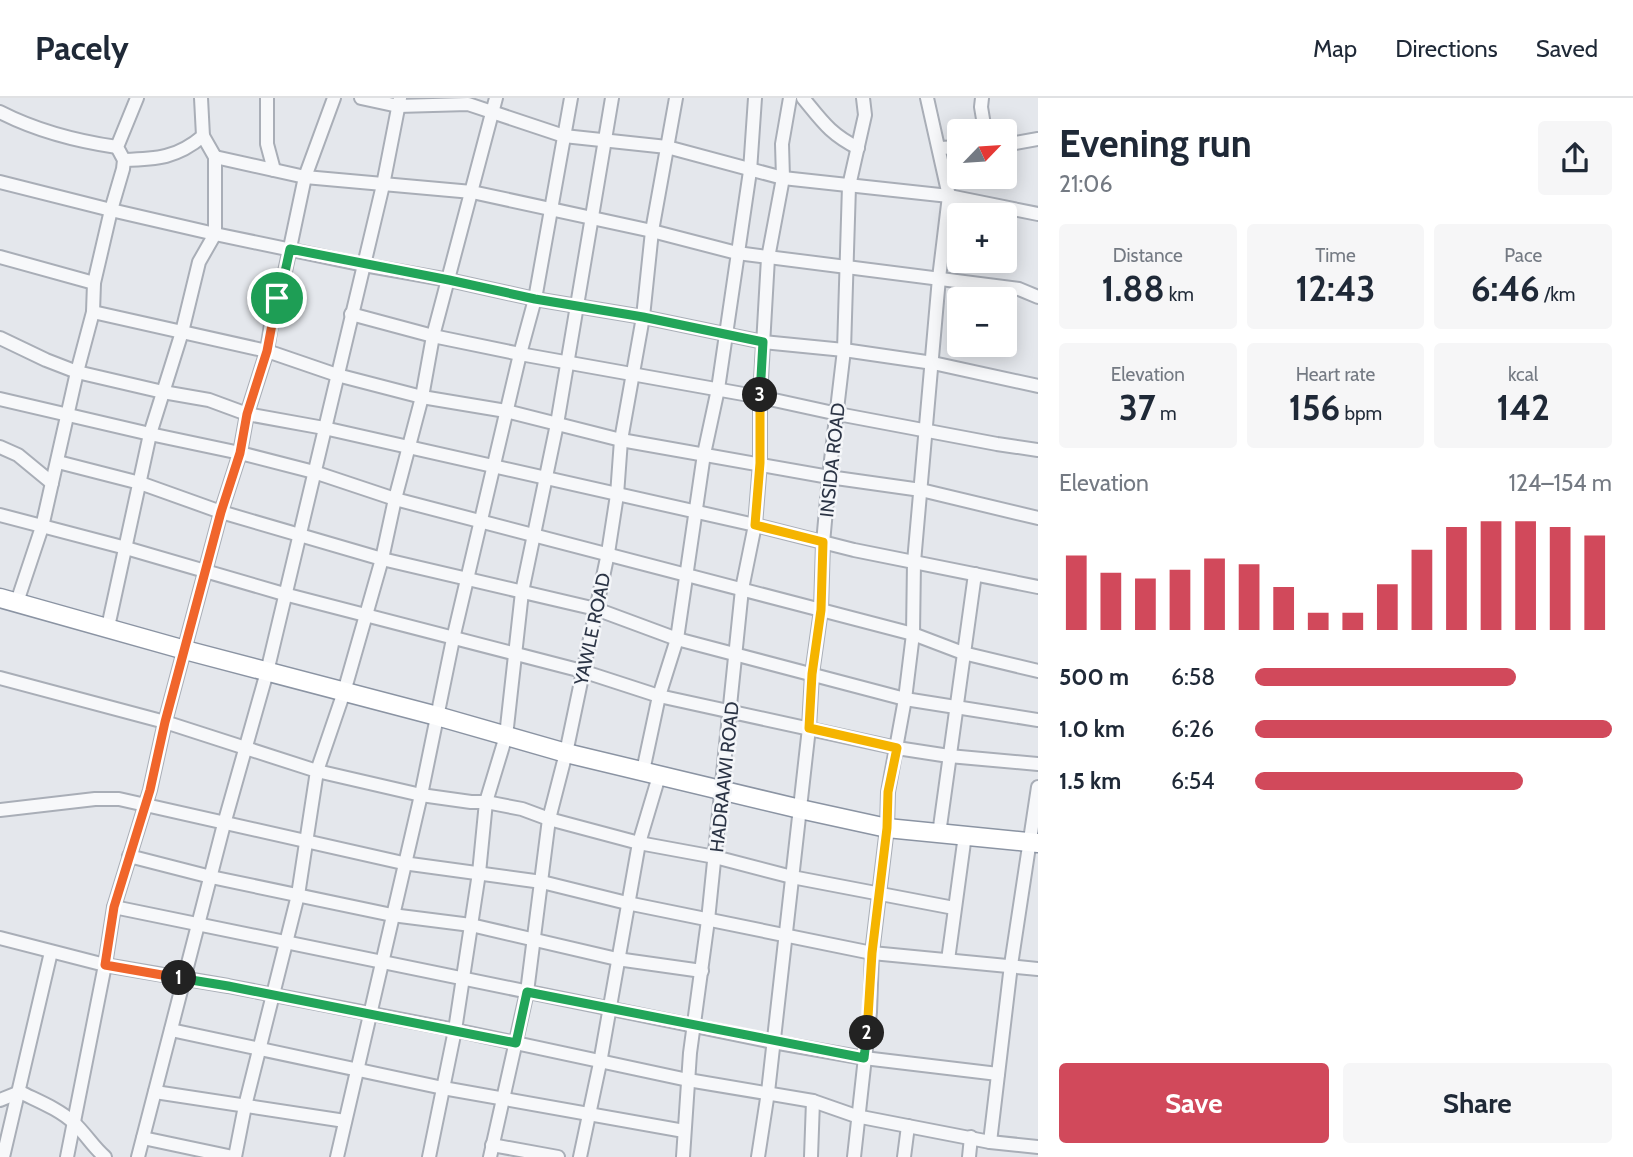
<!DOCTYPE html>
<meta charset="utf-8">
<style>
body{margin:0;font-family:Cabin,sans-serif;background:#f6f6f7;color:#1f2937;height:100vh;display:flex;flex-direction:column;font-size:26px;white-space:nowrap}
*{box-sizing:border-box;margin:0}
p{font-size:23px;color:#747a83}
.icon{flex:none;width:38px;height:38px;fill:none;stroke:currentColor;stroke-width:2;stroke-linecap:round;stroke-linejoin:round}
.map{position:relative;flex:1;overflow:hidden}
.side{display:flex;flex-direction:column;background:#fff;width:595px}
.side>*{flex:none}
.needle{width:46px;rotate:65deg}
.fabs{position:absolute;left:947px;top:21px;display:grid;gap:14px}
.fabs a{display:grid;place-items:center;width:70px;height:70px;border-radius:7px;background:#fff;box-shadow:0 4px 18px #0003;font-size:35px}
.pin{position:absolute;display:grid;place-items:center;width:60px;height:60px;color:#fff;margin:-30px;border:4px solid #fff;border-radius:50%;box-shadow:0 2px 7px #0007}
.km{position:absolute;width:35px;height:35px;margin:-18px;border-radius:50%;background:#222;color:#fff;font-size:19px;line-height:35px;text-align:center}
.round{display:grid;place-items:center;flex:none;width:74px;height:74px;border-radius:7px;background:#f6f6f7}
.overview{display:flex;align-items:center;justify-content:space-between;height:119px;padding:0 21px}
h1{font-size:38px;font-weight:700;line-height:52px}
.metrics{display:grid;grid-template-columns:repeat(3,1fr);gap:10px;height:119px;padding:7px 21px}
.metrics div{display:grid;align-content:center;border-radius:7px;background:#f6f6f7;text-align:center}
.metrics b{font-size:35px;font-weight:700}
.metrics small{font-size:19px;font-weight:400}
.metrics p{font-size:19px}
.chart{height:196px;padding:14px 21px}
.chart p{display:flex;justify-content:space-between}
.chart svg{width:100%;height:126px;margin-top:7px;stroke:#d1495b;stroke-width:6}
.action{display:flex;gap:14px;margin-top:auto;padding:14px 21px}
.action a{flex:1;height:80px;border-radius:7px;background:#d1495b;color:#fff;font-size:28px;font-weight:700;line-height:80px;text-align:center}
.action a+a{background:#f6f6f7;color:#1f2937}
ul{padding:0 21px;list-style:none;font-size:23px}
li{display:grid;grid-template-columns:112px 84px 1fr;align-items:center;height:52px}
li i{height:18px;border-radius:9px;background:#d1495b}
header{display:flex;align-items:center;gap:42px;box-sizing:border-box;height:98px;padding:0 35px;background:#fff;border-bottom:2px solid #e0e1e3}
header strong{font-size:33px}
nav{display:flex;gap:38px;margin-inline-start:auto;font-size:24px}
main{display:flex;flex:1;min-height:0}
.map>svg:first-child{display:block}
</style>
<header>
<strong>Pacely</strong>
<nav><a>Map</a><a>Directions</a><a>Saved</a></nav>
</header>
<main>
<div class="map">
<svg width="1038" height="1059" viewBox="0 0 1038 1059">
<rect width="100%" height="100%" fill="#e4e7ec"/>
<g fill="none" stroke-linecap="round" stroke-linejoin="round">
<g stroke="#a9aeb7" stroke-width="16">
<g id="minor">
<path d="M267 0V46L274 72"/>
<path d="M361 0 398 8 468 6 564 38 667 49 783 80 949 98 1038 116"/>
<path d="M803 0C822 23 830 36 858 50"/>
<path d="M982 0 981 9 985 33"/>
<path d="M0 14C37 33 76 43 117 49"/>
<path d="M1004 47 1038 41"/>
<path d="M940 50 959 49"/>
<path d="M215 59 305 79 472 94 652 133 737 155 1019 191 1038 199"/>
<path d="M124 62C157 61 177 60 203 38"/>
<path d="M0 84 111 112 215 136 364 167 449 182 535 201 643 219 763 244 844 252 933 265 1038 288"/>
<path d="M0 159 94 185"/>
<path d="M93 214 267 253 337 277 422 299 506 313 621 342 829 379 921 392 1038 420"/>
<path d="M351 216 433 238 520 256 760 299 838 316 997 346 1038 352"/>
<path d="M0 240 46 262 77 274 163 294 209 302 247 316 324 330 755 427 854 452 1038 489"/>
<path d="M0 301 150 336 240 355 314 374 395 401 821 512 913 536 963 555 1038 573"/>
<path d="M0 349 18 357 52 385"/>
<path d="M58 364 140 385 221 414 382 461 596 511 677 541 905 601 1038 622"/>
<path d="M0 417 126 450 284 496 582 573 659 598 897 650 949 658 1038 666"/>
<path d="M17 504 42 429 77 274 93 214 94 185 111 112 123 71 124 62 117 49 137 0"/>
<path d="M108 529 150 336 182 234 199 164 215 136V59L203 38 201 0"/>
<path d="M0 580 165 624 317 673 421 697 471 704H486L522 711 549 721 639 745 715 759 792 779 954 810"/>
<path d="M643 673 659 598 677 541 704 356 718 291 750 73 755 0"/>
<path d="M0 712 95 701H119L403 765 542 784 627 805 872 855 1038 871"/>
<path d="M939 736 975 476"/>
<path d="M129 758 211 779 392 817 471 827 617 861 702 873"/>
<path d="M114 809 773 944 864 960 998 976"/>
<path d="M0 840 105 867 228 888 455 932 688 982 813 1003 856 1018 990 1044 1038 1049"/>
<path d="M948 862 965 737"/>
<path d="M171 932 443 990 684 1033"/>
<path d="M155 994 345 1023"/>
<path d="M0 1002 20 994C38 1003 59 1011 74 1025 86 1036 93 1049 105 1059"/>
<path d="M143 1040 233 1059"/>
<path d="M990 1044 1011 867 1038 689"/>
<path d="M492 1047 558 1059"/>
<path d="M3 1059 51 854"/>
<path d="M67 1059 105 867 114 809 150 692 165 624 221 414 240 355 247 316 267 253 273 214 283 183 305 79 334 0"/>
<path d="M138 1059 224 726 267 574 383 87 400 0"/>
<path d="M235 1059 245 1008 298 797 317 673 344 594 382 461 395 401 422 299 433 238 496 0"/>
<path d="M337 1059 421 697 453 541 520 256 535 201 571 0"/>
<path d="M429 1059 455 932 479 775 486 704 506 638 522 494 557 326 612 0"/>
<path d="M490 1059 527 894 549 721 566 655 608 455 617 397 621 342 643 219 652 133 676 0"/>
<path d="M580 1059 600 965 639 745 659 678"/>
<path d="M683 1059 690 955 708 822 742 491 755 427 760 365V299L768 160 783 80 782 46 790 0"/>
<path d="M758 1059 768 994 809 630 812 576 821 512 823 445 829 379 844 252 849 88 865 17 863 0"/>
<path d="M811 1059 813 1003"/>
<path d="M854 1059 870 914 872 855 887 730 888 694 905 601 913 536 914 464 939 180 949 98 927 0"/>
<path d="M904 1059 908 1028"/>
<path d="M969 1059 971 1039"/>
</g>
</g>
<g stroke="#8b94a3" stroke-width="21">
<path id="highway" d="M0 500 185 552 437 618 566 655 800 711 887 730 1038 745"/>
</g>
<use href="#minor" stroke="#f7f8fa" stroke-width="12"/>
<use href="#highway" stroke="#fff" stroke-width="18"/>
</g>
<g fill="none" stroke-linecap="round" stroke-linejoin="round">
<g stroke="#fff" stroke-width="14">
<path id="split-1" d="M179 880 105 867 114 809 150 692 165 624 221 414 240 355 247 316 267 253 277 200"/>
</g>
<g stroke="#fff" stroke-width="14">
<path id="split-2" d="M179 880 228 888 516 945 527 894 864 960 867 935"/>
</g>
<g stroke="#fff" stroke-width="14">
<path id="split-3" d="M760 297V365L755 427 823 444 821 512 812 576 809 630 897 650 888 694 887 730 872 855 867 935"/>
</g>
<g stroke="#fff" stroke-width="14">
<path id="split-4" d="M277 200 283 183 290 151 449 182 535 201 643 219 763 244 760 297"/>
</g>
<use href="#split-1" stroke="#f0652b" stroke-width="9"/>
<use href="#split-2" stroke="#22a559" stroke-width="9"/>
<use href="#split-3" stroke="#f5b400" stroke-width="9"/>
<use href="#split-4" stroke="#22a559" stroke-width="9"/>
</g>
<g text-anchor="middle" stroke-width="5" stroke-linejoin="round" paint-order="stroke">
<g font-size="19" fill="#2b3445" stroke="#f4f6f9">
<text transform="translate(832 362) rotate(-84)" y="7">INSIDA ROAD</text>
<text transform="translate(592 531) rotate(-78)" y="7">YAWLE ROAD</text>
<text transform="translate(724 679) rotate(-84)" y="7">HADRAAWI ROAD</text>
</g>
</g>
</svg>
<div class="fabs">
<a><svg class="needle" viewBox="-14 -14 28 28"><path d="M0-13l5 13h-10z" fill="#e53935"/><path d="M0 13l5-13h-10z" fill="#747a83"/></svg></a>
<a>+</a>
<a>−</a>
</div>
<div class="pin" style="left:277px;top:200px;background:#1e9e55"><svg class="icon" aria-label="arrive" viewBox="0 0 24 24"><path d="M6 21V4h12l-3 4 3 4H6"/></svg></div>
<b class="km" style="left:179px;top:880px">1</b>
<b class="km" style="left:867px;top:935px">2</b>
<b class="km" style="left:760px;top:297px">3</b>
</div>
<section class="side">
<div class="overview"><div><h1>Evening run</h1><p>21:06</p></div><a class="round"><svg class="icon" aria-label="share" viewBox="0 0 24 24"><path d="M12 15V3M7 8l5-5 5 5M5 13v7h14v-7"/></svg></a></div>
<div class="metrics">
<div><p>Distance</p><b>1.88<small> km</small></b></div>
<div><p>Time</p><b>12:43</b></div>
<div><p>Pace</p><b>6:46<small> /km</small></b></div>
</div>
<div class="metrics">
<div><p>Elevation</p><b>37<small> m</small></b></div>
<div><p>Heart rate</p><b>156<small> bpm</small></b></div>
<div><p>kcal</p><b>142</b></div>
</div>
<div class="chart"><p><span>Elevation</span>124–154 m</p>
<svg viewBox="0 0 160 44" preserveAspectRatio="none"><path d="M5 44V18M15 44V24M25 44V26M35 44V23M45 44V19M55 44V21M65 44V29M75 44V38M85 44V38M95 44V28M105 44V16M115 44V8M125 44V6M135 44V6M145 44V8M155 44V11"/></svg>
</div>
<ul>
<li><b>500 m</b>6:58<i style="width:73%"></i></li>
<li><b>1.0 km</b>6:26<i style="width:100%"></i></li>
<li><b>1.5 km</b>6:54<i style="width:75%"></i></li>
</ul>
<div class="action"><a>Save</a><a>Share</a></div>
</section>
</main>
